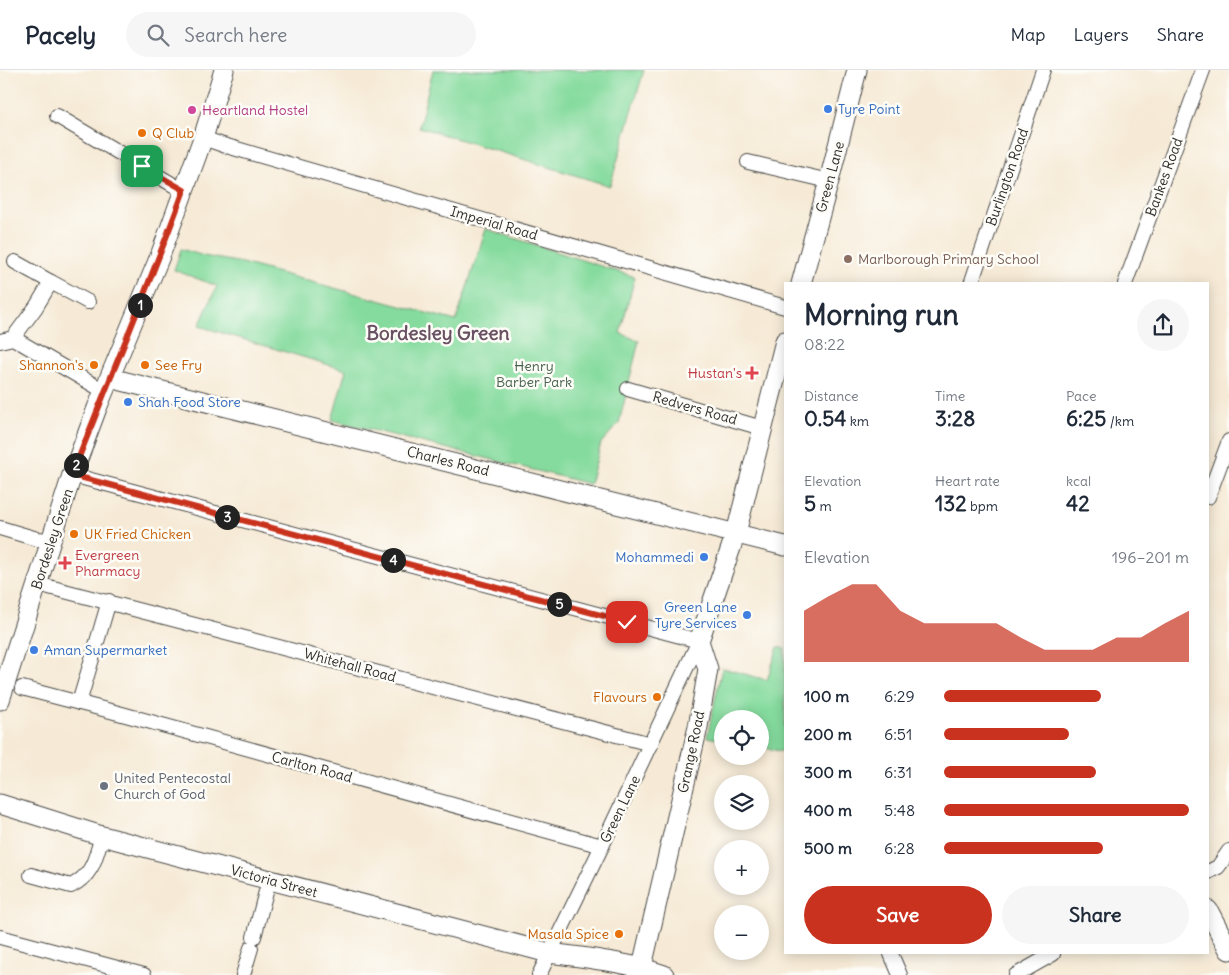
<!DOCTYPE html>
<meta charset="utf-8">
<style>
body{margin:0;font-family:Delius,sans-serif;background:#f6f6f7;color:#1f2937;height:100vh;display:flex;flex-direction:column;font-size:19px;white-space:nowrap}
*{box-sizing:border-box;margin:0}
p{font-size:16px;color:#747a83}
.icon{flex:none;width:28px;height:28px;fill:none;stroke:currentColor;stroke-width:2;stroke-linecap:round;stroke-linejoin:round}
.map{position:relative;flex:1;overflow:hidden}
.sheet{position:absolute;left:784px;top:212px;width:425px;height:672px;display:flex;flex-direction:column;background:#fff;border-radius:0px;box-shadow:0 2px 12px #0003}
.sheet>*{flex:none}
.fabs{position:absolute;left:714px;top:640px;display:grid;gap:10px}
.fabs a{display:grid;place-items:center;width:55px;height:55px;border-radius:50%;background:#fff;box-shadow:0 2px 12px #0003;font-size:25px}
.pin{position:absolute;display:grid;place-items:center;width:42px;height:42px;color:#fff;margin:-21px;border-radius:10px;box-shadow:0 2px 8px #0006}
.km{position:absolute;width:25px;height:25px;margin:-12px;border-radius:50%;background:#222;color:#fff;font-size:14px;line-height:25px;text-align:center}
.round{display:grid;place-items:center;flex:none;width:52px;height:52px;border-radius:26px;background:#f6f6f7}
.headline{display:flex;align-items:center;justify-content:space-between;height:85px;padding:0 20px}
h1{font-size:28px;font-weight:700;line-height:38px}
.metrics{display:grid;grid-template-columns:repeat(3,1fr);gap:8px;height:85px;padding:5px 20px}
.metrics div{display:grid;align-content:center}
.metrics b{font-size:21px;font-weight:700}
.metrics small{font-size:14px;font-weight:400}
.metrics p{font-size:14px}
.chart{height:140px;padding:10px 20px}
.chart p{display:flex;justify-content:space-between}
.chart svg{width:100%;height:90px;margin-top:5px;fill:#c8321e;opacity:.7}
.button{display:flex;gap:10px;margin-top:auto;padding:10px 20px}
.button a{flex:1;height:58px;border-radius:30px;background:#c8321e;color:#fff;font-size:20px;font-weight:700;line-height:58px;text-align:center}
.button a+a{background:#f6f6f7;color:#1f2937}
ul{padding:0 20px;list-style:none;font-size:16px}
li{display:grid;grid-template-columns:80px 60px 1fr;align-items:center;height:38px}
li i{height:12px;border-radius:6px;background:#c8321e}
header{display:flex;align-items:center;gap:30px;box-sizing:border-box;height:70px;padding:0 25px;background:#fff;border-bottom:1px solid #e0e1e3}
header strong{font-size:24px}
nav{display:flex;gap:28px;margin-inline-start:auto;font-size:18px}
.search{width:350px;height:45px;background:#f6f6f7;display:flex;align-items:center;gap:12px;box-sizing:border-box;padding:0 18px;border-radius:28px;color:#747a83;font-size:19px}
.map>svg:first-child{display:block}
</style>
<header>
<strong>Pacely</strong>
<div class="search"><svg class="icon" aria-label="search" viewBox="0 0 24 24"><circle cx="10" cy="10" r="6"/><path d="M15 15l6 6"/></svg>Search here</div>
<nav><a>Map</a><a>Layers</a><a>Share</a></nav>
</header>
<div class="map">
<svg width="1229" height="905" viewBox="0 0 1229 905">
<rect width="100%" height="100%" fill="#fdfcf7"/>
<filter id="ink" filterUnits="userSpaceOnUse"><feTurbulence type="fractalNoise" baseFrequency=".02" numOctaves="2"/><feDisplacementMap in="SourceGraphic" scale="10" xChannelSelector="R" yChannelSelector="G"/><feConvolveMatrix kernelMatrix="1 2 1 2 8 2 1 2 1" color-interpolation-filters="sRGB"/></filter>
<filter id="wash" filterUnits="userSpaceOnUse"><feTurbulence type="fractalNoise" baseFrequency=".0096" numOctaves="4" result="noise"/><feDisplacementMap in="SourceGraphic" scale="20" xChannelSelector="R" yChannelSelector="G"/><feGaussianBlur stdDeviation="1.12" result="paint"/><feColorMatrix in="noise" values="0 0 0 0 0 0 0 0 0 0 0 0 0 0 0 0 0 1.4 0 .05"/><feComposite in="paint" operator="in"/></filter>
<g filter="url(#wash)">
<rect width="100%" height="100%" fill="#f6ead6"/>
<g fill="#85db9e" stroke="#588364">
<path d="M433 0H644L610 116 419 57Z"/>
<path d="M486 159 635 207 620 263 639 271 619 353 601 373 590 414 332 350 346 300 199 256 217 216 174 200 181 179 204 186 242 193 456 251Z"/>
<path d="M778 577 785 579V682L760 677V649H722V670L707 667 722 598 767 610Z"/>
</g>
</g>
<g filter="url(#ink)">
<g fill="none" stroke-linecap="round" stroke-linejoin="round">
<g stroke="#494845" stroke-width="16">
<g id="street">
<path d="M57 46 175 116 184 120"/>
<path d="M203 68 223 75 785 237"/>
<path d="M748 92 829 111"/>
<path d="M51 212 88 232"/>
<path d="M971 214 1043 0"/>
<path d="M1125 214 1203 0"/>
<path d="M13 268 36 237 51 212 15 192"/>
<path d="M0 271 13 268 104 321"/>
<path d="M628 319 762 358"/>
<path d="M72 405 699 571 602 776 539 905"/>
<path d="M1208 427 1229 371"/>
<path d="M0 458 37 469 50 470"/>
<path d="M49 517 651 674"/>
<path d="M22 618 122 644 602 776"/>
<path d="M79 633 109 531"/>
<path d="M1208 802 1218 797 1229 781"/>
<path d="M31 805 71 816C94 804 95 788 102 766"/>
<path d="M0 867 144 905"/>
<path d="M254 867 269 810"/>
<path d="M891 884 900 905"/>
<path d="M243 905 251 878"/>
<path d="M1016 905 1053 884"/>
</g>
</g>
<g stroke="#494845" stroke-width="21">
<g id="secondary">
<path d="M801 214 829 111 857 0"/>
<path d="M110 308 785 476"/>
<path d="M0 630 72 405 97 338 160 186 203 68 224 0"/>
<path d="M0 734 102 766 549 883C587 888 627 892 664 905"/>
<path d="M1208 840 1229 880"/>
<path d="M640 905 698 657 708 599 699 571 736 463 785 271"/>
</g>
</g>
<use href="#street" stroke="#fff" stroke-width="14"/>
<use href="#secondary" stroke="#fff" stroke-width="19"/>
</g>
</g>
<g fill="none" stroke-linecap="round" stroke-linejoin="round" filter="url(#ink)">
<g stroke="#fff" stroke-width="10">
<path id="route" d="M142 96 184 120C149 216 109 310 72 405L627 552"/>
</g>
<use href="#route" stroke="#c8321e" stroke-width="6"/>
</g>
<g fill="#3f7fe0" stroke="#fdfcf7" stroke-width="2">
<circle cx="828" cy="39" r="5"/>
<circle cx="128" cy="332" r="5"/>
<circle cx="704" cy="487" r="5"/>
<circle cx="747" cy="545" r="5"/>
<circle cx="34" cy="580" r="5"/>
</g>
<circle fill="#d1479c" stroke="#fdfcf7" stroke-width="2" cx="192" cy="40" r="5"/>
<g fill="#e8710a" stroke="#fdfcf7" stroke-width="2">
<circle cx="142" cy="63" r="5"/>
<circle cx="94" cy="295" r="5"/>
<circle cx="145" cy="295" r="5"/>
<circle cx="74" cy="464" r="5"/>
<circle cx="657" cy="627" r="5"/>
<circle cx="619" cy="864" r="5"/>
</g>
<circle fill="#8d6e63" stroke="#fdfcf7" stroke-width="2" cx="848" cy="189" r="5"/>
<g fill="#e0444e" stroke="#fdfcf7" stroke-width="2">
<path d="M749.5 295.5h5v5h5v5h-5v5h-5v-5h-5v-5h5z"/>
<path d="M62.5 485.5h5v5h5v5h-5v5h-5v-5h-5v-5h5z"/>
</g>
<circle fill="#6b7280" stroke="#fdfcf7" stroke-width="2" cx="104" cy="716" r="5"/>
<g text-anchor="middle" stroke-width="5" stroke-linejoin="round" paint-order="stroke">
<g font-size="14" fill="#366cbe" stroke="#fdfcf7" text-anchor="start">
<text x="838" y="44">Tyre Point</text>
<text x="138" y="337">Shah Food Store</text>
<text x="694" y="492" text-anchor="end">Mohammedi</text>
<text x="737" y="542" text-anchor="end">Green Lane<tspan x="737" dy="16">Tyre Services</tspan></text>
<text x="44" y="585">Aman Supermarket</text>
</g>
<g font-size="14" fill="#b23c85" stroke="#fdfcf7" text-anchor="start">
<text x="202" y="45">Heartland Hostel</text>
</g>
<g font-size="14" fill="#c56008" stroke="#fdfcf7" text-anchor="start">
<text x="152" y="68">Q Club</text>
<text x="84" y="300" text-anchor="end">Shannon's</text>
<text x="155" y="300">See Fry</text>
<text x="84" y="469">UK Fried Chicken</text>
<text x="647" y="632" text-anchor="end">Flavours</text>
<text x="609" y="869" text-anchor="end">Masala Spice</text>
</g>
<g font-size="14" fill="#2b2b2b" stroke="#fdfcf7">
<text transform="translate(830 107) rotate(-75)" y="5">Green Lane</text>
<text transform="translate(1007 107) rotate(-71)" y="5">Burlington Road</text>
<text transform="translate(1164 107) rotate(-70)" y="5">Bankes Road</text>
<text transform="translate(494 153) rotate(16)" y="5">Imperial Road</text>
<text transform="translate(695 338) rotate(16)" y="5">Redvers Road</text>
<text transform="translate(448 391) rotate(14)" y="5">Charles Road</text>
<text transform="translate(52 469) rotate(-72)" y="5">Bordesley Green</text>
<text transform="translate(350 595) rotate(15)" y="5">Whitehall Road</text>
<text transform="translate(691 682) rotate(-78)" y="5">Grange Road</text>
<text transform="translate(312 697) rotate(15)" y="5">Carlton Road</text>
<text transform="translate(620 739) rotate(-64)" y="5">Green Lane</text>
<text transform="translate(274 811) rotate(15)" y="5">Victoria Street</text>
</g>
<g font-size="14" fill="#785e54" stroke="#fdfcf7" text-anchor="start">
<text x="858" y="194">Marlborough Primary School</text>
</g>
<g font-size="14" fill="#46604e" stroke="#fdfcf7">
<text x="534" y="301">Henry<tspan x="534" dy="16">Barber Park</tspan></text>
</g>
<g font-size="14" fill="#be3a42" stroke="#fdfcf7" text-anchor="end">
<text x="742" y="308">Hustan's</text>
<text x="75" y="490" text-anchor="start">Evergreen<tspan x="75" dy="16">Pharmacy</tspan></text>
</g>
<g font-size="14" fill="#5b616d" stroke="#fdfcf7" text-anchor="start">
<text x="114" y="713">United Pentecostal<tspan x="114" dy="16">Church of God</tspan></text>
</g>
<g font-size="19" font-weight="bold" fill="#695163" stroke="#fdfcf7">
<text x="438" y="270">Bordesley Green</text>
</g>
</g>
</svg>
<div class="fabs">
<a><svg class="icon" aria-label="locate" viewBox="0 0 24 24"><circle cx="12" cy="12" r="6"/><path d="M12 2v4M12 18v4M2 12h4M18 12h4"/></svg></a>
<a><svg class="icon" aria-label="layers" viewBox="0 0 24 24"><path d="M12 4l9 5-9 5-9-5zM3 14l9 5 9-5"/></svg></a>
<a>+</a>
<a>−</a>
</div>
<div class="pin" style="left:142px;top:96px;background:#1e9e55"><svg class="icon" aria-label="arrive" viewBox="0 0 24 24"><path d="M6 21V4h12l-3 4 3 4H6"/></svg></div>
<div class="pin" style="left:627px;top:552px;background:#d93025"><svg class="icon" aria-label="check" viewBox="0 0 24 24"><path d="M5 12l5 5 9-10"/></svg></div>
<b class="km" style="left:140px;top:235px">1</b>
<b class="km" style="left:76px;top:395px">2</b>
<b class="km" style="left:227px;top:447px">3</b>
<b class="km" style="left:393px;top:490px">4</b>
<b class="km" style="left:559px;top:534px">5</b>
<section class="sheet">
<div class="headline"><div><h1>Morning run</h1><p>08:22</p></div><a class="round"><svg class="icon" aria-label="share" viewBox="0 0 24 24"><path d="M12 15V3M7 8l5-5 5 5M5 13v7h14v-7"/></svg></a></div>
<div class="metrics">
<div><p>Distance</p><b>0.54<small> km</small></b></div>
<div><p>Time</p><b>3:28</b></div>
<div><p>Pace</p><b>6:25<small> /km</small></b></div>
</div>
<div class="metrics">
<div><p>Elevation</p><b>5<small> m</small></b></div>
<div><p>Heart rate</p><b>132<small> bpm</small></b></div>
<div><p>kcal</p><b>42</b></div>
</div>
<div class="chart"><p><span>Elevation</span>196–201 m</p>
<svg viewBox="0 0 160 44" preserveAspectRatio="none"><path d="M0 44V19L10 12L20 6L30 6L40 19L50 25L60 25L70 25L80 25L90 32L100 38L110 38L120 38L130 32L140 32L150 25L160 19V44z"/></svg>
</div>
<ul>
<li><b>100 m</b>6:29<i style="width:64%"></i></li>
<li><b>200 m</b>6:51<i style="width:51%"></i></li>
<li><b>300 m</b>6:31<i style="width:62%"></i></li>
<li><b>400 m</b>5:48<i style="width:100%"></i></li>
<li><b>500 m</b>6:28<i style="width:65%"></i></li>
</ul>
<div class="button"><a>Save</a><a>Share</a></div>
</section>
</div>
